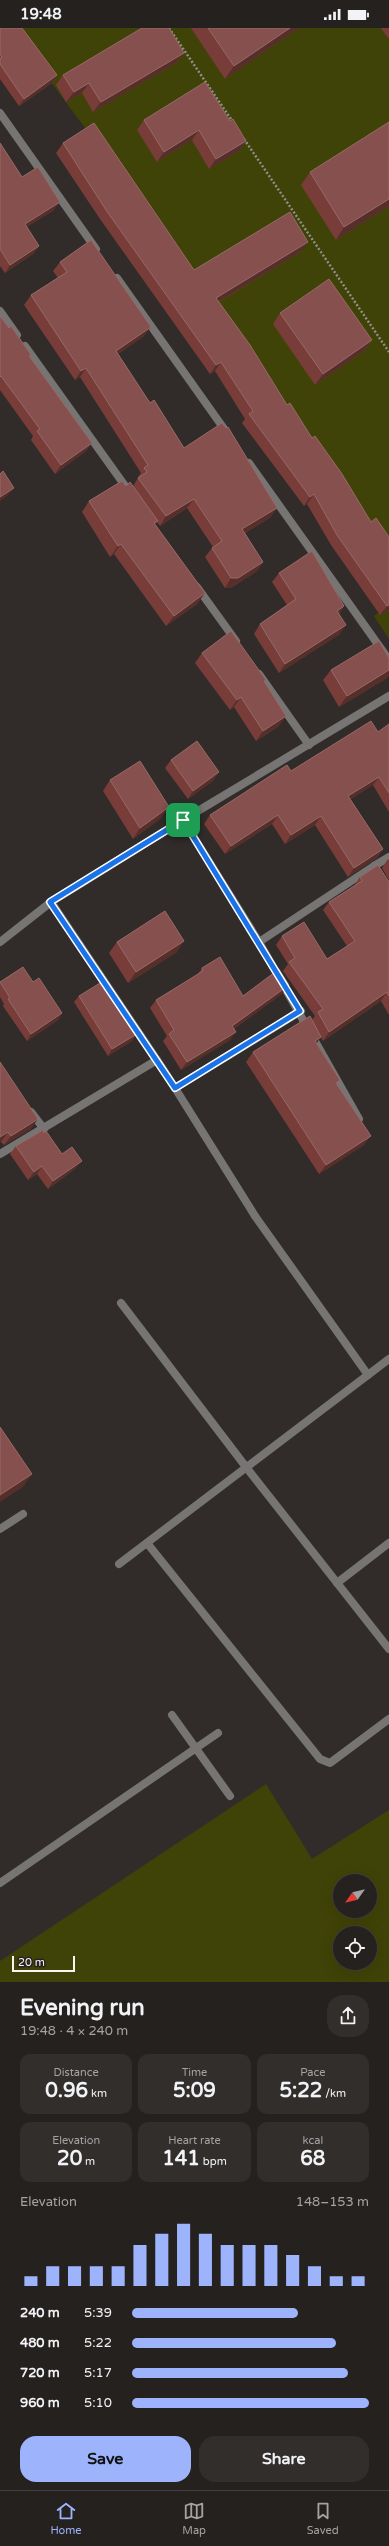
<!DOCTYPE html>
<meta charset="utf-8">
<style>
body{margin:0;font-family:"Varela Round",sans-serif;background:#312e2c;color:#f1f3f6;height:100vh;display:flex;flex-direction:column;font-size:15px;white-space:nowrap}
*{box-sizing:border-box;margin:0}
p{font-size:13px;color:#a3a3a4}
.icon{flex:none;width:22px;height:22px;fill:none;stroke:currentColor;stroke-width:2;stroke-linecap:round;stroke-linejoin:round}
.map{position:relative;height:1954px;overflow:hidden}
.drawer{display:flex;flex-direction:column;background:#25211f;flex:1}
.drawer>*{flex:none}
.needle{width:26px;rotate:236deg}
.controls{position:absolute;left:333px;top:1846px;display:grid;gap:8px}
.controls a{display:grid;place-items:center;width:44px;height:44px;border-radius:50%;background:#25211f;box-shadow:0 4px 16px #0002,0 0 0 1px #423e3d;font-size:20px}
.scale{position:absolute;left:12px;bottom:10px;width:63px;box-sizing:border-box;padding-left:4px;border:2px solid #f7f4f2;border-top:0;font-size:11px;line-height:14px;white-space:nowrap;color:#f7f4f2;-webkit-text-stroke:3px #27221f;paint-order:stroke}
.pin{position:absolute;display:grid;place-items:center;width:34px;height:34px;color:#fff;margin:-17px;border-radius:8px;box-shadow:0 2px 6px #0006}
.round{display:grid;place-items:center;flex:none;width:42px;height:42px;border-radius:16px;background:#312e2c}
.head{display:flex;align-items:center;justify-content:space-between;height:68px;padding:0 20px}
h1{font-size:22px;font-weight:800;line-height:30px}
.stats{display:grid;grid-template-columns:repeat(3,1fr);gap:6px;height:68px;padding:4px 20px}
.stats div{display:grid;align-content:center;border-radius:10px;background:#312e2c;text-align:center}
.stats b{font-size:20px;font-weight:800}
.stats small{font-size:11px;font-weight:400}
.stats p{font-size:11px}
.chart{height:112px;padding:8px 20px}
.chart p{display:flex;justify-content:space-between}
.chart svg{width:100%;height:72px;margin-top:4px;stroke:#9db4fd;stroke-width:6}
.primary-button{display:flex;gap:8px;margin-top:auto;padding:8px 20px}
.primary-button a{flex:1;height:46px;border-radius:16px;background:#9db4fd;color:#111;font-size:16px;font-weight:800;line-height:46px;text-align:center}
.primary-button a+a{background:#312e2c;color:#f1f3f6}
ul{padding:0 20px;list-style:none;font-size:13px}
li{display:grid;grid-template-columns:64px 48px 1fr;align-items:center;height:30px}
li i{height:10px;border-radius:5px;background:#9db4fd}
.status{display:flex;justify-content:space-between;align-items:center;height:28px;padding:0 20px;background:#25211f;direction:ltr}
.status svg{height:11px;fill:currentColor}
.tab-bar{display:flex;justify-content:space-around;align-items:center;height:56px;border-top:1px solid #423e3d;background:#25211f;font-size:11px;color:#a3a3a4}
.tab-bar a{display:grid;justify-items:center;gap:2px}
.tab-bar .selected{color:#9db4fd}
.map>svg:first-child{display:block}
</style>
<div class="status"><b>19:48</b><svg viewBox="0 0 49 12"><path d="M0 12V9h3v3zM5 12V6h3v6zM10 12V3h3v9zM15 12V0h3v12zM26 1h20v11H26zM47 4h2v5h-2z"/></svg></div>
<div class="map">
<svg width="389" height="1954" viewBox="0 0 389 1954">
<rect width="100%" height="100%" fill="#312c29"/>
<g fill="#404307" fill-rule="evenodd">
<path d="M11 0H389V526L119 146Z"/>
<path d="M389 576V611L374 588Z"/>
<path d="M266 1756 312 1831 389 1782V1954H0V1933ZM340 1853H370V1883H340ZM340 1905H370V1935H340Z"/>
</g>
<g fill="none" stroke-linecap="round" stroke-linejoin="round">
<g stroke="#928e8b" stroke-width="2.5" stroke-dasharray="2 2" stroke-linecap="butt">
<path d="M169 0 233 94"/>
<path d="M244 111 389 324"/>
</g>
<g stroke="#777573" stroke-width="8">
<path d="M255 1188 368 1347"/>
<path d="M121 1275 246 1439 389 1621"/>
<path d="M0 1501 23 1486"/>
<path d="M147 1515 320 1731 330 1735 389 1691"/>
<path d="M119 1536 389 1331"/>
<path d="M337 1555 389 1515"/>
</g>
<g stroke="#777573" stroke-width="8">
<path d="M0 85 96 221"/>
<path d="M117 250 227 405"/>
<path d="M0 283 17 307"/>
<path d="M25 318 128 462"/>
<path d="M249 435 389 632"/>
<path d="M197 559 236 613"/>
<path d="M259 646 309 717"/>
<path d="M376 842 374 838 389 829"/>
<path d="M0 914 51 874 183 792"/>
<path d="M259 914 183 792 389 668"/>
<path d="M157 1032 175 1060 301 983"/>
<path d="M175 1060 255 1188"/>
<path d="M31 1084 44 1101"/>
<path d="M359 1091 259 914 374 838"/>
<path d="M0 1126 157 1032 51 874"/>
<path d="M172 1687 230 1768"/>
<path d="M0 1855 218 1705"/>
</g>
</g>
<g fill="#783d39">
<path d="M0 0 57 47 52 55 19 78 0 51Z"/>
<path d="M191 0H299L225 51Z"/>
<path d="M381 0H389V9L388 10Z"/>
<path d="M184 25 176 35 93 84 82 65 66 74 56 57 63 47Z"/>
<path d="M144 92 230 93 246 113 239 123 209 141 192 112 157 134 137 102Z"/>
<path d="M0 115 22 149 54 182 27 199 39 218 33 226 5 245 0 238Z"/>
<path d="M63 115 194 242 302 223 219 274 287 377 312 410 371 494 389 509V582L380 587 331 517 307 476 304 478 242 395 245 391 215 343 210 346 100 191 56 125Z"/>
<path d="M310 144 389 178 336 212 301 157Z"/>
<path d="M60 234 144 308 118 326 150 375 184 420 271 489 245 505 263 534 257 543 231 560H225L205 529 212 520 213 519 187 480 160 498 157 494 155 496 205 565 197 576 166 598 114 526 110 529 82 484 89 473 126 458H133L138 450V449L141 445 80 349 75 352 24 277 31 267 58 250 53 243Z"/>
<path d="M280 285 372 312 364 323 315 357 273 296Z"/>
<path d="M0 288 92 415 86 423 55 446 31 412 33 408 0 362Z"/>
<path d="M279 545 344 578 339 586 340 606 279 645 254 606 260 596 287 577 272 554Z"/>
<path d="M202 625 264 654 279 698 256 713 234 679 230 682 195 635Z"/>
<path d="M389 630V647L387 650 339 679 323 652 331 642Z"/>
<path d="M389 696V784L373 757 350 771 383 821 377 830 348 849 315 797 285 816 272 796 225 826 204 796 210 787 291 743 378 704Z"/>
<path d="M171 732 214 752 188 771 165 740Z"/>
<path d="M110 752 161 790 133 811 103 763Z"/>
<path d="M388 831 389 832V852L382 840Z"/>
<path d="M360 849 389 854V987L381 973 323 1013 312 992 315 988 283 943 288 936 276 917 282 908 327 931 347 918 323 882 329 874 354 858Z"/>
<path d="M117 914 177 924 128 955 109 925Z"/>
<path d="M202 940 243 968 289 957 283 965 234 1001 230 1012 181 1042 163 1013 167 1008 150 980 156 972 197 947Z"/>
<path d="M0 954H33L62 985 58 992 27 1013 3 978 4 976 0 969Z"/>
<path d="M79 968 132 1013 108 1028 74 974Z"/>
<path d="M316 1016 337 1056 364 1117 319 1146 246 1034 253 1024Z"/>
<path d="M0 1034 31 1101 4 1117 1 1114H0Z"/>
<path d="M44 1105 62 1126 76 1140 48 1161 37 1146 28 1152 10 1126 16 1118Z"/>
</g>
<g fill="#562e2a">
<path d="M290 0H299L225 51 234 38Z"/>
<path d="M184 25 176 35 93 84 101 74Z"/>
<path d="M57 47 52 55 19 78 24 71Z"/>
<path d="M89 55 82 65 66 74 74 64Z"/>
<path d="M199 102 192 112 157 134 164 124Z"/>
<path d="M246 113 239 123 209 141 216 131Z"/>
<path d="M389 171V178L336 212 344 199Z"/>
<path d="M60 174 54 182 19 204 25 196Z"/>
<path d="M308 214 302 223 210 279 216 270Z"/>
<path d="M39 218 33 226 5 245 10 237Z"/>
<path d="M151 299 144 308 109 332 116 323Z"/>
<path d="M372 312 364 323 315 357 323 346Z"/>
<path d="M221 334 215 343 210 346 216 337Z"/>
<path d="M86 340 80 349 75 352 81 343Z"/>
<path d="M92 415 86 423 55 446 61 437Z"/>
<path d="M14 460 8 467 0 473V469Z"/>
<path d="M314 466 307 476 304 478 310 469Z"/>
<path d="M194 471 187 480 160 498 166 488Z"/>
<path d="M277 480 271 489 236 510 242 501Z"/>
<path d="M121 516 114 526 110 529 118 518Z"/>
<path d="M263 534 257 543 231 560H225L231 550Z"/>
<path d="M205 565 197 576 166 598 174 588Z"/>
<path d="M389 577V582L380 587 387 578Z"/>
<path d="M344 578 338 587 337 583Z"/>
<path d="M346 597 340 606 279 645 285 636Z"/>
<path d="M389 642V647L387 650 339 679 347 668Z"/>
<path d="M241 669 234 679 230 682 237 672Z"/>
<path d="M286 688 279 698 256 713 263 703Z"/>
<path d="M219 744 214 752 188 771 193 763Z"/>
<path d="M379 749 373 757 342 777 348 768Z"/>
<path d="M169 779 161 790 133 811 140 800Z"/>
<path d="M278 787 272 796 225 826 231 818Z"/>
<path d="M321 788 315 797 285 816 291 807Z"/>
<path d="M383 821 377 830 348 849 354 840Z"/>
<path d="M184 913 177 924 128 955 136 944Z"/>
<path d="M289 957 283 965 227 1006 232 998Z"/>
<path d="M387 964 381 973 323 1013 329 1004Z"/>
<path d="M62 985 58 992 27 1013 31 1006Z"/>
<path d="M236 1004 230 1012 181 1042 187 1034Z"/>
<path d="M137 1006 132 1013 108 1028 112 1021Z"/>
<path d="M321 1009 314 1019 315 1013Z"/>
<path d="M38 1091 31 1101 4 1117 11 1108Z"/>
<path d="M8 1104 1 1114H0V1109Z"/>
<path d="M371 1108 364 1117 319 1146 326 1137Z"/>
<path d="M82 1133 76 1140 48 1161 53 1153Z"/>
<path d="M42 1138 37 1146 28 1152 34 1144Z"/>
<path d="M32 1446 23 1459 0 1474V1467Z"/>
</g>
<g fill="#85504d" stroke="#976a67">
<path d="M0 0H22L57 47 24 71 0 36V31L2 29 0 26Z"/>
<path d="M142 0H169L184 25 101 74 89 55 74 64 63 47Z"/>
<path d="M208 0H290L234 38Z"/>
<path d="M205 54 230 93 233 91 246 113 216 131 199 102 164 124 144 92Z"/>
<path d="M389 94V171L344 199 310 144Z"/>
<path d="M94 95 194 242 290 184 308 214 216 270 250 317 287 377 290 375 312 410 315 408 342 446 371 494 376 490 389 509V577L387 578 337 507 314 466 310 469 249 386 253 383 221 334 216 337 106 182 63 115Z"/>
<path d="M0 115 22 149 38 139 60 174 25 196 39 218 10 237 0 221Z"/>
<path d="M91 212 151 299 116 323 150 375 154 372 184 420 222 395 226 400 228 399 277 480 242 501 263 534 238 550H231L212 520 222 513 194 471 166 488 138 450 147 444 144 440 148 437 86 340 81 343 31 267 67 244 60 234Z"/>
<path d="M329 251 372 312 323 346 280 285Z"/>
<path d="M0 288 9 300 11 298 31 327 29 328 92 415 61 437 37 403 40 401 1 348 0 349Z"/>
<path d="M3 443 14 460 0 469V446Z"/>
<path d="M122 453 126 458 130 454 158 493 154 495 205 565 174 588 121 516 118 518 89 473Z"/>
<path d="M312 523 344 578 337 583 346 597 285 636 260 596 296 571 279 545Z"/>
<path d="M231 603 266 652 264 653 286 688 263 703 241 669 237 672 202 625Z"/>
<path d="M379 613 389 630V642L347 668 331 642Z"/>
<path d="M371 693 378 704 389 696V765L379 749 348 768 383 821 354 840 321 788 291 807 278 787 231 818 210 787 287 737 291 743Z"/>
<path d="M197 713 219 744 193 763 171 732Z"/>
<path d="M140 733 169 779 140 800 110 752Z"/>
<path d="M378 837 389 854V968L387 964 329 1004 318 984 323 981 289 934 295 930 282 908 304 894 327 931 355 913 329 874 362 853 360 849Z"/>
<path d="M165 883 184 913 136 944 117 914Z"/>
<path d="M220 929 243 968 279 941 289 957 232 998 236 1004 187 1034 169 1006 174 1002 156 972 203 943 202 940Z"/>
<path d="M23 939 33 954 39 950 62 985 31 1006 8 971 10 970 0 954Z"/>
<path d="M105 952 137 1006 112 1021 79 968Z"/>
<path d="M310 988 321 1009 315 1013 340 1052 336 1055 371 1108 326 1137 253 1024Z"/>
<path d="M0 1034 38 1091 11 1108 8 1104 0 1109Z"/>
<path d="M43 1102 44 1105 46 1103 62 1126 72 1119 82 1133 53 1153 42 1138 34 1144 16 1118Z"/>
<path d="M0 1399 32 1446 0 1467Z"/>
</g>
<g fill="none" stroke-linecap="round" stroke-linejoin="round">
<g stroke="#fff" stroke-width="8">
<path id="route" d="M183 792 300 983 175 1060 50 874Z"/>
</g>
<use href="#route" stroke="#1a73e8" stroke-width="5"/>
</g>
</svg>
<div class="controls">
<a><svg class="needle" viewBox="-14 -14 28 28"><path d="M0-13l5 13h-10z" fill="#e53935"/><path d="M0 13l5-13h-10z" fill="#a3a3a4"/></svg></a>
<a><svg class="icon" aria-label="locate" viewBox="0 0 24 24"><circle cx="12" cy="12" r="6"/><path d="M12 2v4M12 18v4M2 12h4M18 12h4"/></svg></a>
</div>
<div class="scale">20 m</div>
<div class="pin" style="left:183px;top:792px;background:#1e9e55"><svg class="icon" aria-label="arrive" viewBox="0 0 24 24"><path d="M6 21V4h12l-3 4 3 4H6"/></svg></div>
</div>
<section class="drawer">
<div class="head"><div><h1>Evening run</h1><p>19:48 · 4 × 240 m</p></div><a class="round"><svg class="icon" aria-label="share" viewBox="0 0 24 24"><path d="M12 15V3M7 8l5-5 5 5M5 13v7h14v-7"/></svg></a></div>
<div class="stats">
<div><p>Distance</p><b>0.96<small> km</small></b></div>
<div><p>Time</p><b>5:09</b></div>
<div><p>Pace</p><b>5:22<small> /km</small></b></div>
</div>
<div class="stats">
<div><p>Elevation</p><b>20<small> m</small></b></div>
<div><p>Heart rate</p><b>141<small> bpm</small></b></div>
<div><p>kcal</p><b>68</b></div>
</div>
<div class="chart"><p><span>Elevation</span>148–153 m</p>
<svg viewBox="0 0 160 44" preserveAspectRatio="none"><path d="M5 44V38M15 44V32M25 44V32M35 44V32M45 44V32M55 44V19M65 44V12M75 44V6M85 44V12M95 44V19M105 44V19M115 44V19M125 44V25M135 44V32M145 44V38M155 44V38"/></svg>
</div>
<ul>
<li><b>240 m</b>5:39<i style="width:70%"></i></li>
<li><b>480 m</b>5:22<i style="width:86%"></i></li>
<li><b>720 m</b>5:17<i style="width:91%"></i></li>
<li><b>960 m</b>5:10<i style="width:100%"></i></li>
</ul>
<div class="primary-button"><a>Save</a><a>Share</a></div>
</section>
<nav class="tab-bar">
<a class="selected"><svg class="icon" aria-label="home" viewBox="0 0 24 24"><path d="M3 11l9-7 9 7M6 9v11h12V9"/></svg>Home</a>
<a><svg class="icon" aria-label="map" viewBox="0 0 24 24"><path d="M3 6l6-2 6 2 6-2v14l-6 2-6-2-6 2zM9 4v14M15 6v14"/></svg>Map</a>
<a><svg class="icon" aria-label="saved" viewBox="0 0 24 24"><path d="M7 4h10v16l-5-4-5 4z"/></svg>Saved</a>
</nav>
